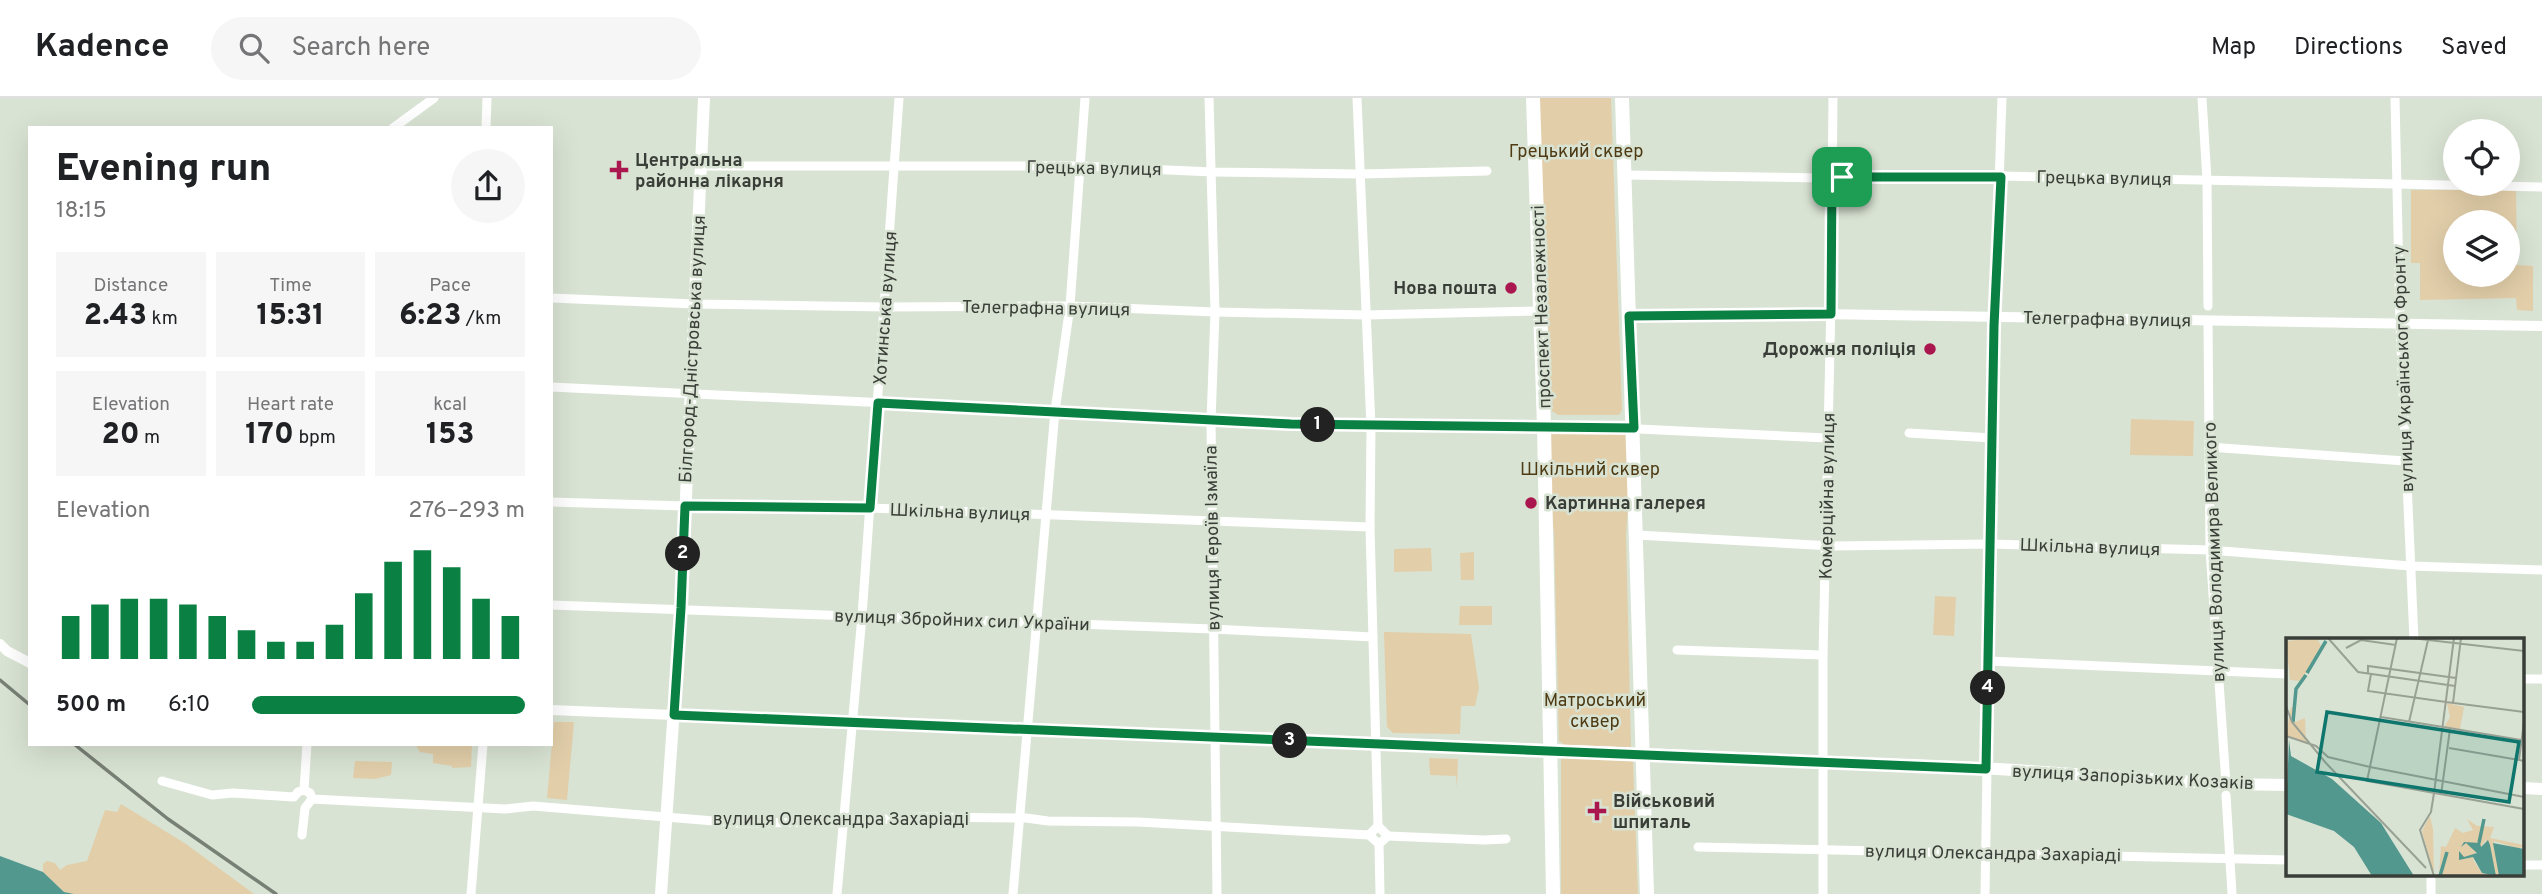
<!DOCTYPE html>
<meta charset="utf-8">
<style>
body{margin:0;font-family:Overpass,sans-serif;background:#f6f6f6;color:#202124;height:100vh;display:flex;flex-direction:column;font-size:26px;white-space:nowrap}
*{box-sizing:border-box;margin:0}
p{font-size:23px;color:#757577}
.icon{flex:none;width:38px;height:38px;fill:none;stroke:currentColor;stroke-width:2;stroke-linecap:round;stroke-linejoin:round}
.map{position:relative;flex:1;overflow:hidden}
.sheet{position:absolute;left:28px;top:28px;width:525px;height:620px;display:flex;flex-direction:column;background:#fff;border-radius:0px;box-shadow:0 7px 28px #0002}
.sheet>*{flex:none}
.fabs{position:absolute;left:2443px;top:21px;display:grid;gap:14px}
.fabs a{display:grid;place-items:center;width:77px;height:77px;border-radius:50%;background:#fff;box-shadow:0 7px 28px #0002;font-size:35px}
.pin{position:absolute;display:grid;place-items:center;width:60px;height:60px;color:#fff;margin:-30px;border-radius:14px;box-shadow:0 4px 10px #0006}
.km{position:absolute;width:35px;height:35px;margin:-18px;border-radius:50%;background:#222;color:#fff;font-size:19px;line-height:35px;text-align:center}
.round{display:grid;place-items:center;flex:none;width:74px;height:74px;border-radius:37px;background:#f6f6f6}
.headline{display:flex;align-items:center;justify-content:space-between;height:119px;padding:0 28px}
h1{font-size:38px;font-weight:800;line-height:52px}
.stats{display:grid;grid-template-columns:repeat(3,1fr);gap:10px;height:119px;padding:7px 28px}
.stats div{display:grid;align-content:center;border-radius:0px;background:#f6f6f6;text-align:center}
.stats b{font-size:30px;font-weight:800}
.stats small{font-size:19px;font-weight:400}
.stats p{font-size:19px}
.chart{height:196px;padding:14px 28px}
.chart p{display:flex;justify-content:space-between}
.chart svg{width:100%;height:126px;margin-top:7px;stroke:#0b8043;stroke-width:6}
ul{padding:0 28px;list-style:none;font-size:23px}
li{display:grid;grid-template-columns:112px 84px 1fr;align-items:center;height:52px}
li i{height:18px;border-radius:9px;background:#0b8043}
header{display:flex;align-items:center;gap:42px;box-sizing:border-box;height:98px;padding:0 35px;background:#fff;border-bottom:2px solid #e0e0e0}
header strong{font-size:33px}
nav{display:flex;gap:38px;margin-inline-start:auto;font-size:24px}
.search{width:490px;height:63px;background:#f6f6f6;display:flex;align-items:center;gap:18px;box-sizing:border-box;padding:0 24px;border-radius:38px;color:#757577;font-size:26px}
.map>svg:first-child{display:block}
</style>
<header>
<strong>Kadence</strong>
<div class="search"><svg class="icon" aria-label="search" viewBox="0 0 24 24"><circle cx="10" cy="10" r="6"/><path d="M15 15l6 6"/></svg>Search here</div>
<nav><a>Map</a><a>Directions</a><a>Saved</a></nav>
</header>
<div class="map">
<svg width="2542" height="796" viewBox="0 0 2542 796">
<rect width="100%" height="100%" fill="#d9e3d3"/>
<g fill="#e2cea9" fill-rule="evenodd">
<path d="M1538 0H1611L1622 312 1619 317H1558L1552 313Z"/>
<path d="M2411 92H2516L2517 167 2533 168V213L2517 212 2516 200 2420 202V165H2411ZM2455 124H2508V177H2455Z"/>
<path d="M2131 321 2194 323 2193 358 2130 357Z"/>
<path d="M1544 328 1634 330 1626 437 1631 649 1566 648 1559 643 1554 436Z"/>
<path d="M1431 450 1432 473 1394 474V451Z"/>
<path d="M1474 454V482H1461L1460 455Z"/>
<path d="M1935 498 1956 499 1954 538 1933 537Z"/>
<path d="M1460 508H1492V527H1459Z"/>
<path d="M1384 534 1471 536 1479 590 1475 608H1461L1460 636 1393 635 1387 629Z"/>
<path d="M554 624H574L567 702 547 700Z"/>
<path d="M415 646H472L471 669 452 670V668L433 665V656L420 654Z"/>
<path d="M1561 659 1633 663 1638 796H1561Z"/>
<path d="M1429 660 1458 661 1457 690 1456 678 1430 677Z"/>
<path d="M355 663 392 664 391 677 375 681 353 680Z"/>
<path d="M121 706 186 746 254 796H74L64 794 43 774V766L47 763 55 765 60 772 67 767 87 763 105 712 117 714Z"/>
</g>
<path fill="#53988f" d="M0 758 43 774 64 794 74 796H0Z"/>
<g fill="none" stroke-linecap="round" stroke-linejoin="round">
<g stroke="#fff" stroke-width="9">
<path d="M1209 0 1215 214 1211 323 1217 796"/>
<path d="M1357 0 1371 329 1370 429 1378 728"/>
<path d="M2202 0 2207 82 2208 208"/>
<path d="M2395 0 2400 226 2414 542"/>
<path d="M393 30 434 0"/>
<path d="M486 30 487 0"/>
<path d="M701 68H1079L1213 74 1360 76 1487 73"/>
<path d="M1625 77 1822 80 2001 78 2542 89"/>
<path d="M551 200 695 206 885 209 1070 208 1215 214 1366 217 1540 213"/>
<path d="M2208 223 2210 452 2226 686"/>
<path d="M551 289 1055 313 1211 323 1371 329 1526 328 1618 330 1827 340"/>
<path d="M1909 335 1992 340"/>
<path d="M2209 349 2405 363"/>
<path d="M551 404 685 408 870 410 1370 429"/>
<path d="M1637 437 1833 448 1990 446 2210 452 2410 468 2542 472"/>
<path d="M551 507 1213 531 1373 539"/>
<path d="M1677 552 1823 557"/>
<path d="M1988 563 2288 576"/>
<path d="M2523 581H2542"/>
<path d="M162 683 212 697 233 695 294 699 298 694 304 692 310 695 312 701 305 710 302 737"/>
<path d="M304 692 307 646"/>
<path d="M2226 697 2232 796"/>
<path d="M312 701 505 711 533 708 738 725 844 724 918 719 1026 720 1048 723 1138 724 1369 737"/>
<path d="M1378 728 1388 738 1379 746 1369 737Z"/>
<path d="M1388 738 1484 742 1506 741"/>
<path d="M1379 746 1380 796"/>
<path d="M1698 749 2288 762"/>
<path d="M2523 767H2542"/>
<path d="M471 796 483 646"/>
<path d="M837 796 862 518 899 0"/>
<path d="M1013 796 1055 313 1070 208 1085 0"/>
<path d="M1823 796V557L1831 205 1833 0"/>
<path d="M1985 796 1994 228 2002 0"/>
<path d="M2431 796V777"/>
</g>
<g stroke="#fff" stroke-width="10">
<path d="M1629 217 1820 216 2542 228"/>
<path d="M0 546 7 553 30 565"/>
<path d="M551 612 674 617"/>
</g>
<g stroke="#fff" stroke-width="12">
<path d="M674 617 1571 653 1998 671 2226 686 2288 687"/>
<path d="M2523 690 2542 691"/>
<path d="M661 796 681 510 704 0"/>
</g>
<g stroke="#fff" stroke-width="14">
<path d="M1533 0 1544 328 1553 796"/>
<path d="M1622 0 1647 796"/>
</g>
<g stroke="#787f75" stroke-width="3.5">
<path d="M0 582 30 607"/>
<path d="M74 646 168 721 276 796"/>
</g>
</g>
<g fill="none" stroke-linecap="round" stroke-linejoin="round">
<g stroke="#fff" stroke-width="14">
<path id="route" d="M1832 79H2001L1994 228 1986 671 674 617 681 510 685 408 870 410 878 305 1291 326 1634 330 1629 218 1831 216Z"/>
</g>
<use href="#route" stroke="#0b8043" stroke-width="9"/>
</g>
<g fill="#a9174e" stroke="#d9e3d3" stroke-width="2.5">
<path d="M615.5 61.5h7v7h7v7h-7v7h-7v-7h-7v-7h7z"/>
<circle cx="1511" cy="190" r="7"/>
<circle cx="1930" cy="251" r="7"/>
<circle cx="1531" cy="405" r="7"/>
<path d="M1593.5 702.5h7v7h7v7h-7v7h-7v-7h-7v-7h7z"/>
</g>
<g text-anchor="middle" stroke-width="5" stroke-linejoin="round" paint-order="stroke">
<g font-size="18" fill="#4e3b14" stroke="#d9e3d3">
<text x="1576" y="59">Грецький сквер</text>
<text x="1590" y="377">Шкільний сквер</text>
<text x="1595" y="608">Матроський<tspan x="1595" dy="21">сквер</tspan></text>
</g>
<g font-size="18" font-weight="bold" fill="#3a3e38" stroke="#d9e3d3" text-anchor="start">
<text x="635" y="68">Центральна<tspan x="635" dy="21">районна лікарня</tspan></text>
<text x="1497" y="196" text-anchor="end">Нова пошта</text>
<text x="1916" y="257" text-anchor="end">Дорожня поліція</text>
<text x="1545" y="411">Картинна галерея</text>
<text x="1613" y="709">Військовий<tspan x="1613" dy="21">шпиталь</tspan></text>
</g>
<g font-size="18" fill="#3a3e38" stroke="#d9e3d3">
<text transform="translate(1094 70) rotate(1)" y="6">Грецька вулиця</text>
<text transform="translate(2104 80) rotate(1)" y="6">Грецька вулиця</text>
<text transform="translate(1541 209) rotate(-92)" y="6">проспект Незалежності</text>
<text transform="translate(885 210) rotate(-86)" y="6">Хотинська вулиця</text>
<text transform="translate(1046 210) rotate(1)" y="6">Телеграфна вулиця</text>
<text transform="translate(2107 221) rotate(1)" y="6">Телеграфна вулиця</text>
<text transform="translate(692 251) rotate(-87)" y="6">Білгород-Дністровська вулиця</text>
<text transform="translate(2403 271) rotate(-92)" y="6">вулиця Українського Фронту</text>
<text transform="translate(1827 398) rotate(-89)" y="6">Комерційна вулиця</text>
<text transform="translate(960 414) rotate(2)" y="6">Шкільна вулиця</text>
<text transform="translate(1212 440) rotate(-91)" y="6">вулиця Героїв Ізмаїла</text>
<text transform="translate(2090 449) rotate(2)" y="6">Шкільна вулиця</text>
<text transform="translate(2214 454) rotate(-92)" y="6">вулиця Володимира Великого</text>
<text transform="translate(962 522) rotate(2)" y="6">вулиця Збройних сил України</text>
<text transform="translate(2133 679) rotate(3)" y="6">вулиця Запорізьких Козаків</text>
<text x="841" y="727">вулиця Олександра Захаріаді</text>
<text transform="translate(1993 755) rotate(1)" y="6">вулиця Олександра Захаріаді</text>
</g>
</g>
<g transform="translate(2286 540)">
<rect width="238" height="238" fill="#d9e3d3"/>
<path d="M37 0 32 2 35 8 15 43 4 42 0 3ZM161 65 178 69 174 91 158 89 164 79ZM5 69 10 70 5 79 9 84 19 80 20 106 0 97ZM144 178 147 191 148 237 136 193ZM181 181 191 188 208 189 204 200 238 207 233 211 208 203 213 238 209 237 200 202 195 209 187 208 191 212 187 222 196 235 207 238H153L155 208 160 209 169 190 177 195 187 192Z" fill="#e2cea9"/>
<path d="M3 102 5 118 46 141 95 185 128 238H86L68 209 48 193 0 176ZM202 202 204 207 210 238 196 235 187 219 173 222V213L178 219 191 215 180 205 175 209 178 204 194 205 195 209ZM207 205 238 211V238H213Z" fill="#53988f"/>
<path fill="none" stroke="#53988f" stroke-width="3.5" d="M21 35 40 3M7 84 10 51 20 37M0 161 38 173 59 189 99 238M193 205 198 181M154 238 161 214"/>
<path fill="none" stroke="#99a195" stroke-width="2" d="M42 0 72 34 169 48M111 0 81 143 238 171M125 0 238 13M60 10 75 2 110 7M0 35V58M82 36V28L170 40M85 36 82 53 160 64M160 64 238 74M167 65 175 0M0 68 6 84 39 124 140 230M95 79 157 89M123 84 142 2M238 84 233 122 238 123M157 89 235 102M0 98 30 108 42 119 84 129M163 110 233 122M84 129 238 159M148 155 168 0M155 157 164 91M148 238 134 192 145 174 148 155"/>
<path fill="#0f766e" fill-opacity="0.15" stroke="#0f766e" stroke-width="3.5" d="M41 74 233 104 223 164 31 134Z"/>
<rect width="238" height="238" fill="none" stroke="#3a3e38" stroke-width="3.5"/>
</g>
</svg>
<div class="fabs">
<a><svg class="icon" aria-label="locate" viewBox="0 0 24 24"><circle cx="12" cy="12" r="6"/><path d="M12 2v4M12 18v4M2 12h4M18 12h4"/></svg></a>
<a><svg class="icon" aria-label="layers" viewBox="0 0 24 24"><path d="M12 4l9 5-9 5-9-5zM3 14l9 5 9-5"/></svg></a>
</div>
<div class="pin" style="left:1842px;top:79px;background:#1e9e55"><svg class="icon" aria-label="arrive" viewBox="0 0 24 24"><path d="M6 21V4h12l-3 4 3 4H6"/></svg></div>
<b class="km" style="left:1318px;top:327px">1</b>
<b class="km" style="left:683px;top:456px">2</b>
<b class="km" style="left:1290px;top:643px">3</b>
<b class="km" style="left:1988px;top:590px">4</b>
<section class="sheet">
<div class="headline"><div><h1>Evening run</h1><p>18:15</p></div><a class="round"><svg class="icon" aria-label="share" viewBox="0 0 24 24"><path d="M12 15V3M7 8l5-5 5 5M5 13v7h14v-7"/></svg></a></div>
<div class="stats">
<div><p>Distance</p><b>2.43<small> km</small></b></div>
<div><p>Time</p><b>15:31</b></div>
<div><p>Pace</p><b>6:23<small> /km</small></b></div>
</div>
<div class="stats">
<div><p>Elevation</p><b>20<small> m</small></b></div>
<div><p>Heart rate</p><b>170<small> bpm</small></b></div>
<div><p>kcal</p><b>153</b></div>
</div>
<div class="chart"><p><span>Elevation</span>276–293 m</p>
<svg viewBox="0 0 160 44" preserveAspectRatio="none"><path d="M5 44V29M15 44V25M25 44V23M35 44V23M45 44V25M55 44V29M65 44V34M75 44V38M85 44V38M95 44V32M105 44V21M115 44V10M125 44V6M135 44V12M145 44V23M155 44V29"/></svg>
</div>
<ul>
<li><b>500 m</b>6:10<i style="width:100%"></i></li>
</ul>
</section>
</div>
